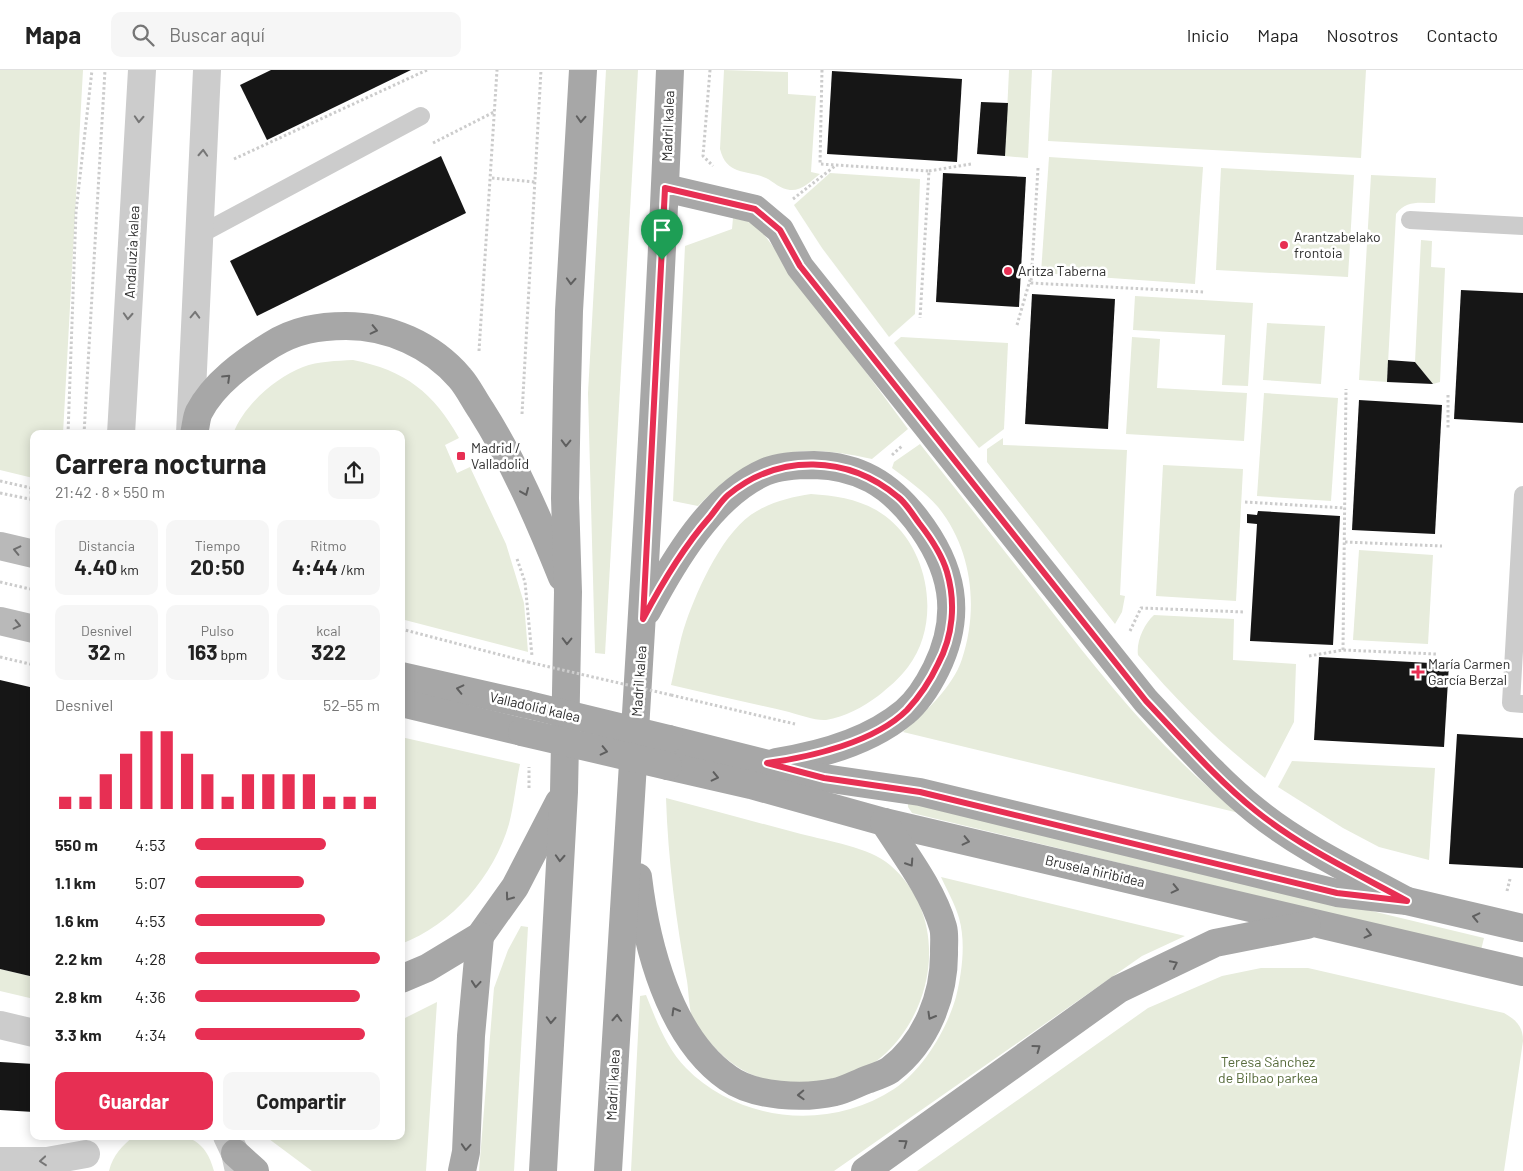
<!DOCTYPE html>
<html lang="es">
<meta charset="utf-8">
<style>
body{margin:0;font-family:Barlow,sans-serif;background:#f6f6f6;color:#222;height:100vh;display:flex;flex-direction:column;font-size:19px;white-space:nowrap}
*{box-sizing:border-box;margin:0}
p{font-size:16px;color:#767676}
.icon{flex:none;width:28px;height:28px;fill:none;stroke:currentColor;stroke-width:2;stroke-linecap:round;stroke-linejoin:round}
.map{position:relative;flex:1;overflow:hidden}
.drawer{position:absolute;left:30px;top:360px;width:375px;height:710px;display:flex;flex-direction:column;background:#fff;border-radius:10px;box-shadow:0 2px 12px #0003}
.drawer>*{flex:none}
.pin{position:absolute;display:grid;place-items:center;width:42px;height:42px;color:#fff;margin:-51px -21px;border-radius:50% 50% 50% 0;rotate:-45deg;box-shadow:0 0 5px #0007}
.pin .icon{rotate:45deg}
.round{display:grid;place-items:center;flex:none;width:52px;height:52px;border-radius:10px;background:#f6f6f6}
.headline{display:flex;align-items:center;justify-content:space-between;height:85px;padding:0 25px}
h1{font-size:28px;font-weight:700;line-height:38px}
.figures{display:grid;grid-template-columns:repeat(3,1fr);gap:8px;height:85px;padding:5px 25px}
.figures div{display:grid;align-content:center;border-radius:10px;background:#f6f6f6;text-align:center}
.figures b{font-size:21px;font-weight:700}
.figures small{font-size:14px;font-weight:400}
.figures p{font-size:14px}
.chart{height:140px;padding:10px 25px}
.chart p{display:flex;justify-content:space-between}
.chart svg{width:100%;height:90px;margin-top:5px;stroke:#e72f53;stroke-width:6}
.primary-button{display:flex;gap:10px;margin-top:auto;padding:10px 25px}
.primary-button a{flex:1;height:58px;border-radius:10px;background:#e72f53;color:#fff;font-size:20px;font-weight:700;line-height:58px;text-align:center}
.primary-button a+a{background:#f6f6f6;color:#222}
ul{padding:0 25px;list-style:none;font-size:16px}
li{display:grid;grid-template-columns:80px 60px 1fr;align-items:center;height:38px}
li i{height:12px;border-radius:6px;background:#e72f53}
header{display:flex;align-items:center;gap:30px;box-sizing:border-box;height:70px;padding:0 25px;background:#fff;border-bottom:1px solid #e0e0e0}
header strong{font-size:24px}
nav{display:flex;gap:28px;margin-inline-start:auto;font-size:18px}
.search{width:350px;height:45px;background:#f6f6f6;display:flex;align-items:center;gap:12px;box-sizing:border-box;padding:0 18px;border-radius:10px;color:#767676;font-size:19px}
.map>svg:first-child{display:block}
</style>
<header>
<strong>Mapa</strong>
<div class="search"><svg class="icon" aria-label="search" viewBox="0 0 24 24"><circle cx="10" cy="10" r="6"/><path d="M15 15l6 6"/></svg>Buscar aquí</div>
<nav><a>Inicio</a><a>Mapa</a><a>Nosotros</a><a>Contacto</a></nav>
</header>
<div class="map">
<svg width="1523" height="1101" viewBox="0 0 1523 1101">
<rect width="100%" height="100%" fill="#fff"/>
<g fill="#e7ecdc">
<path d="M0 0H83L63 364H34L33 408 0 400Z"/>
<path d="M606 0H638L605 584 595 583 588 323Z"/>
<path d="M724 0 788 2V24L816 26 811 102 820 104C811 111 802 121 790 120 780 119 774 112 766 108 745 99 727 106 720 79Z"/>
<path d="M1009 0H1032L1028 88 1005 86Z"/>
<path d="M1052 0H1366L1361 88 1048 71Z"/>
<path d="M1049 87 1203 97 1195 214 1041 203Z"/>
<path d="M1221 98 1354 105 1348 207 1216 200Z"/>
<path d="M830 103 920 109 915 244 889 267 822 178 794 135Z"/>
<path d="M1371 105 1436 108 1435 133C1419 133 1406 130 1396 144L1387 312 1359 310Z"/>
<path d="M733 148 751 152 760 159 908 359 872 389C795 372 754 380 698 436L673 431 685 176 732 159Z"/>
<path d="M1421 170 1432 171 1431 197 1445 198 1440 312 1433 314 1415 292Z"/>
<path d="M1135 226 1253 233 1248 316 1222 315 1225 265 1133 260Z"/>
<path d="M1267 253 1325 256 1321 314 1263 310Z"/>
<path d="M901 267 1008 273 1004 359 979 378 894 273Z"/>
<path d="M1132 267 1160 269 1157 318 1247 323 1244 371 1126 364Z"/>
<path d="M353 290C405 300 434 323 459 368L445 375 457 403 470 397 506 474 524 533 528 582 401 549V364H233C244 335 275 308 303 297 318 291 337 291 353 290Z"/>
<path d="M1264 323 1338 328 1331 431 1257 426Z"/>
<path d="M1003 368V375L1127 380 1120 525 1125 526 1122 542 1115 554 987 392V379Z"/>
<path d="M920 374C963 428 1006 483 1049 538 1107 613 1164 684 1239 743L903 662C924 643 953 617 962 589 979 538 972 479 938 437 925 422 908 410 892 398L894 392Z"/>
<path d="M1163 395 1243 399 1236 531 1156 526Z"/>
<path d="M811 424C839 426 866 430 889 449 930 483 941 554 908 597 899 609 889 617 878 626 863 637 845 647 826 650 816 651 800 645 789 642 750 633 710 624 671 615 676 594 679 572 686 552 698 518 724 459 757 441 774 431 792 427 811 424Z"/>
<path d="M1359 480 1433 485 1428 574 1353 570Z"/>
<path d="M1154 545 1234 549 1233 590 1296 594 1294 652 1265 708C1218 672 1177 631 1138 585 1136 572 1144 554 1154 545Z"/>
<path d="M401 667 520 694C516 713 514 735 509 754 494 806 452 855 401 874Z"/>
<path d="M1292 691 1435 698 1429 790 1379 777 1343 758 1278 717Z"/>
<path d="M666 728C711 740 756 752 801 764 828 771 869 777 890 795 961 856 929 977 845 1009 825 1016 803 1013 782 1012 750 1009 728 994 707 969 703 965 698 960 695 956 689 944 689 924 687 911 676 850 668 790 666 728Z"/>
<path d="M919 732 1484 868 1481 880 912 743 908 737V733Z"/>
<path d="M941 807 1185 866 1142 886 834 1101H631L640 926 646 925C656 950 667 979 686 998 740 1053 830 1061 894 1019 923 1000 947 959 956 927 962 903 966 872 959 848 955 834 947 820 941 807Z"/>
<path d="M521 856 528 857 514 1101H479L494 918 508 880Z"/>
<path d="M1261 898H1308L1504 943C1516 950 1523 956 1523 971L1504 1101H917L1148 938 1222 906Z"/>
<path d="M0 899 34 907V929L0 921Z"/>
<path d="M437 932 426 1101H312L265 1066H401V950Z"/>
<path d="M134 1066C171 1066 202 1056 214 1101H109C113 1085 122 1076 134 1066Z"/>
</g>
<g fill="#161616">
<path d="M271 0H411L267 70 240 15Z"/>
<path d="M832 1 962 9 957 92 827 84Z"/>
<path d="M981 32 1008 33 1005 86 977 84Z"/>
<path d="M441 86 466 143 257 246 230 191Z"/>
<path d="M943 103 1026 107 1019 237 936 232Z"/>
<path d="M1461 220 1523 223V353L1454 349Z"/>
<path d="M1032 224 1115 229 1108 359 1025 354Z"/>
<path d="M1388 290 1415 292 1433 314 1387 312Z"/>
<path d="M1359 330 1442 335 1435 464 1352 460Z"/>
<path d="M1258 441 1340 446 1333 575 1250 571 1257 454 1247 453V444L1257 445Z"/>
<path d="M1319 587 1449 594 1444 677 1314 670Z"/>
<path d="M0 610 34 618V907L0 899Z"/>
<path d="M1457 664 1523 668V798L1449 794Z"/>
<path d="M0 992 34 994V1042L0 1040Z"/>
</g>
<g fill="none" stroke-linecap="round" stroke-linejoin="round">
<g stroke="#ccc" stroke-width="3" stroke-dasharray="2.5 2.5" stroke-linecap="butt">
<path d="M710 0 703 86 713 96"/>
<path d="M822 0 820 94 929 101 920 248"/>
<path d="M433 73 494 42"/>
<path d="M234 89 427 0"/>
<path d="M1038 98 1031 213 1205 222"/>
<path d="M929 101 971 94"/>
<path d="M492 108 535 112"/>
<path d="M793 129 835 96"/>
<path d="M1017 255 1030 210"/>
<path d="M479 281 497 0"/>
<path d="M1448 325V358"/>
<path d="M522 344 541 0"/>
<path d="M68 364 76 142 92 0"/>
<path d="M84 364 105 0"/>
<path d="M892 385 902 376"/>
<path d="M0 411 31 418 32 452"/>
<path d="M0 423 34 430"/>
<path d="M1245 432 1345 438"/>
<path d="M1345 472 1442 476"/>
<path d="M517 489 525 512 532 586"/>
<path d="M0 512 30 519"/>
<path d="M401 559 528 592"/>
<path d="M1130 561 1141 538 1245 542"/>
<path d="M1343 580 1346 319"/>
<path d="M1309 586 1343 580 1436 584"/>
<path d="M0 587 34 595"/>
<path d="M671 625 795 654"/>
<path d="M529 718V697"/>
<path d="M1507 821 1510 809"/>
</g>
<g stroke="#ccc" stroke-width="18">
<path d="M1410 150 1523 156"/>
<path d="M199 165 421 46"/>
<path d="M1523 425 1511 633 1523 634"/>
</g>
<g stroke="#ccc" stroke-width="28">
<path d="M121 364 142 0"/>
<path d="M190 364 207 0"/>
<path d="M0 955 34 963"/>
<path d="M227 1066 235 1083 239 1101"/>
<path d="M0 1091H47L86 1084"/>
</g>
<g stroke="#b9b9b9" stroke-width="28">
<path d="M0 476 34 484"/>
<path d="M0 551 34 559"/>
</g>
<g stroke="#a7a7a7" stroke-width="28">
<path d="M665 118 755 139 780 160 800 197 1146 631C1182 669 1216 709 1256 741 1302 778 1356 803 1407 831"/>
<path d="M194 364C196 357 196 348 199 342 214 313 244 292 271 275 295 260 319 256 346 256 389 256 432 275 460 308 468 317 474 330 481 340 514 392 539 450 562 507"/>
<path d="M647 541C673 492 712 425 765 402 779 396 799 395 814 395 859 396 889 414 916 449 953 497 963 544 936 599 928 615 918 631 905 642 869 672 821 685 776 692"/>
<path d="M401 606 525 634"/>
<path d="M401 633 522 662"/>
<path d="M669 669 824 708 920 722 1337 823 1407 831 1523 858"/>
<path d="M668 696 751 715 884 752 1523 902"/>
<path d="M638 807C646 874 669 967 728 1008 754 1027 804 1029 835 1022 845 1020 856 1014 866 1010 874 1007 884 1004 890 1000 927 972 945 924 944 880 944 873 945 864 943 857 932 819 905 785 884 752"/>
<path d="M401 909 427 898 480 866 515 817 559 732"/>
<path d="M235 1083 255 1101"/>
<path d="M462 1101 466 1082 471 966 480 866"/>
<path d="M543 1101 564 722 568 522 565 428 567 318 569 241 583 0"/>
<path d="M608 1101C630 734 655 367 670 0"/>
<path d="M865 1101 1119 919 1215 873 1307 855"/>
</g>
<path stroke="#ccc" stroke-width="3" stroke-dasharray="2.5 2.5" stroke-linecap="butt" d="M528 592 671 625"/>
<g stroke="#a7a7a7" stroke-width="28">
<path d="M525 634 669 669"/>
<path d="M522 662 668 696"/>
</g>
</g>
<defs><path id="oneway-chevron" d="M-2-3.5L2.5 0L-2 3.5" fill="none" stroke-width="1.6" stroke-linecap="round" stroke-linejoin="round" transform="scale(1.25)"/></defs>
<g stroke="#767676">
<use href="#oneway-chevron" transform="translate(139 49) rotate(93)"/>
<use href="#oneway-chevron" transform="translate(203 83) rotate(-87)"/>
<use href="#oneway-chevron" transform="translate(195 245) rotate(-88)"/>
<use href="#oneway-chevron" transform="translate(128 246) rotate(93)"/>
<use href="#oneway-chevron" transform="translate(43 1091) rotate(175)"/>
</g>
<g stroke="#5f5f5f">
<use href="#oneway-chevron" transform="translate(581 49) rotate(93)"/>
<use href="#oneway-chevron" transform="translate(571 211) rotate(93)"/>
<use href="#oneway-chevron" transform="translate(374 260) rotate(13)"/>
<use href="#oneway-chevron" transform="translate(227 308) rotate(-44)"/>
<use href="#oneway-chevron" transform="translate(566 373) rotate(91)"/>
<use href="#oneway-chevron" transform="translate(525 422) rotate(67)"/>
<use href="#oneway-chevron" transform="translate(567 571) rotate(91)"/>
<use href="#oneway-chevron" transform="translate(460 619) rotate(-167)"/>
<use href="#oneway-chevron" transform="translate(604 681) rotate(13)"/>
<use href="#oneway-chevron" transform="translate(715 707) rotate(13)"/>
<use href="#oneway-chevron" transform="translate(966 771) rotate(13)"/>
<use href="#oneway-chevron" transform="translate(560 788) rotate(93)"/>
<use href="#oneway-chevron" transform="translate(910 793) rotate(57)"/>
<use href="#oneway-chevron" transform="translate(1175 819) rotate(13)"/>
<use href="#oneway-chevron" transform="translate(509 827) rotate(126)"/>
<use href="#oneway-chevron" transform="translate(1476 847) rotate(-167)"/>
<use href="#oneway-chevron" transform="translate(1368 864) rotate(14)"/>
<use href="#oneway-chevron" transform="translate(1174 894) rotate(-26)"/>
<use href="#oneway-chevron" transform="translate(476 914) rotate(95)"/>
<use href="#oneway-chevron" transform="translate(675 941) rotate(-120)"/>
<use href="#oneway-chevron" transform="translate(931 946) rotate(120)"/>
<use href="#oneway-chevron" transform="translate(617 948) rotate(-87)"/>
<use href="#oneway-chevron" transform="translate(551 950) rotate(93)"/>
<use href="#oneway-chevron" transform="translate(1037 978) rotate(-36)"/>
<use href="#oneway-chevron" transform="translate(801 1025) rotate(178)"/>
<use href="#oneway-chevron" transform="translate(904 1073) rotate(-36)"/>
<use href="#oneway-chevron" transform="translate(466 1077) rotate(94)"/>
</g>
<g stroke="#6d6d6d">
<use href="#oneway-chevron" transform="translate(17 480) rotate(-167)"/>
<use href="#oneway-chevron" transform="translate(17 555) rotate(13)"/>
</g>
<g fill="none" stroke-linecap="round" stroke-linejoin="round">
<g stroke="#fff" stroke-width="10">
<path id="route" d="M665 118 755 139 780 160 800 196 1146 631C1182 669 1216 709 1256 741 1302 778 1356 803 1407 831L1337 823 920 722 824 708 767 693C811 687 875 672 907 640 920 626 930 611 938 594 953 566 956 533 947 502 942 485 930 467 919 453 913 445 906 433 898 427 848 385 779 383 728 425 721 431 715 441 709 448 682 479 662 513 643 549Z"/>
</g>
<use href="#route" stroke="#e72f53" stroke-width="6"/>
</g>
<g fill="#e72f53" stroke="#fff" stroke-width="2">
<circle cx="1284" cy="175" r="5"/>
<circle cx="1008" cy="201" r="5"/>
<rect x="456" y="381" width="10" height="10" rx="2.5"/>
<path d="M1415.5 594.5h5v5h5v5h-5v5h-5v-5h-5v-5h5z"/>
</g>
<g text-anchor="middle" stroke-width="5" stroke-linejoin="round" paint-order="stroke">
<g font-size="14" fill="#2f2f2f" stroke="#fff">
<text transform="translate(668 56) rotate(-88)" y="5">Madril kalea</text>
<text transform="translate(132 182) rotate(-87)" y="5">Andaluzia kalea</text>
<text transform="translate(639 611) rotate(-86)" y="5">Madril kalea</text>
<text transform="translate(535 637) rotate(13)" y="5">Valladolid kalea</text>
<text transform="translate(1095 801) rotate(13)" y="5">Brusela hiribidea</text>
<text transform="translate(613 1015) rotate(-87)" y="5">Madril kalea</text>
</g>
<g font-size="14" fill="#2f2f2f" stroke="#fff" text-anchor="start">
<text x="1294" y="172">Arantzabelako<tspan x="1294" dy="16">frontoia</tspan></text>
<text x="1018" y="206">Aritza Taberna</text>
<text x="471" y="383">Madrid /<tspan x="471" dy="16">Valladolid</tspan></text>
<text x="1428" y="599">María Carmen<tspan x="1428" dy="16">García Berzal</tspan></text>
</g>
<g font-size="14" fill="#576b3b" stroke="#fff">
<text x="1268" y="997">Teresa Sánchez<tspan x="1268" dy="16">de Bilbao parkea</tspan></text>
</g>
</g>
</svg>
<div class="pin" style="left:662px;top:190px;background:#1e9e55"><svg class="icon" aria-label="arrive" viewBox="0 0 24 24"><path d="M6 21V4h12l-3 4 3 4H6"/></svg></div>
<section class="drawer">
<div class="headline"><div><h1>Carrera nocturna</h1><p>21:42 · 8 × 550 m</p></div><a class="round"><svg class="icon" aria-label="share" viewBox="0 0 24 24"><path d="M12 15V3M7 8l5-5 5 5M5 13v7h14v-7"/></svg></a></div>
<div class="figures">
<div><p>Distancia</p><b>4.40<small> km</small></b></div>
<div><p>Tiempo</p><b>20:50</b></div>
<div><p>Ritmo</p><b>4:44<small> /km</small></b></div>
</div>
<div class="figures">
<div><p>Desnivel</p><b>32<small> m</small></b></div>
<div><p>Pulso</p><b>163<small> bpm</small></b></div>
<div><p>kcal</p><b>322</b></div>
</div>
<div class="chart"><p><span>Desnivel</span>52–55 m</p>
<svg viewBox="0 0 160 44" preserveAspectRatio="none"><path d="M5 44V38M15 44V38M25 44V27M35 44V17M45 44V6M55 44V6M65 44V17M75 44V27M85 44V38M95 44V27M105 44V27M115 44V27M125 44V27M135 44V38M145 44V38M155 44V38"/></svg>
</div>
<ul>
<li><b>550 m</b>4:53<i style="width:71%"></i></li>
<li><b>1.1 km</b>5:07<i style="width:59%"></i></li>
<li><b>1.6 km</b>4:53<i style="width:70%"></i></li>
<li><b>2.2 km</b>4:28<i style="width:100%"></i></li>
<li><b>2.8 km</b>4:36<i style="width:89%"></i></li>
<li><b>3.3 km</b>4:34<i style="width:92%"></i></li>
</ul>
<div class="primary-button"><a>Guardar</a><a>Compartir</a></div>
</section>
</div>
